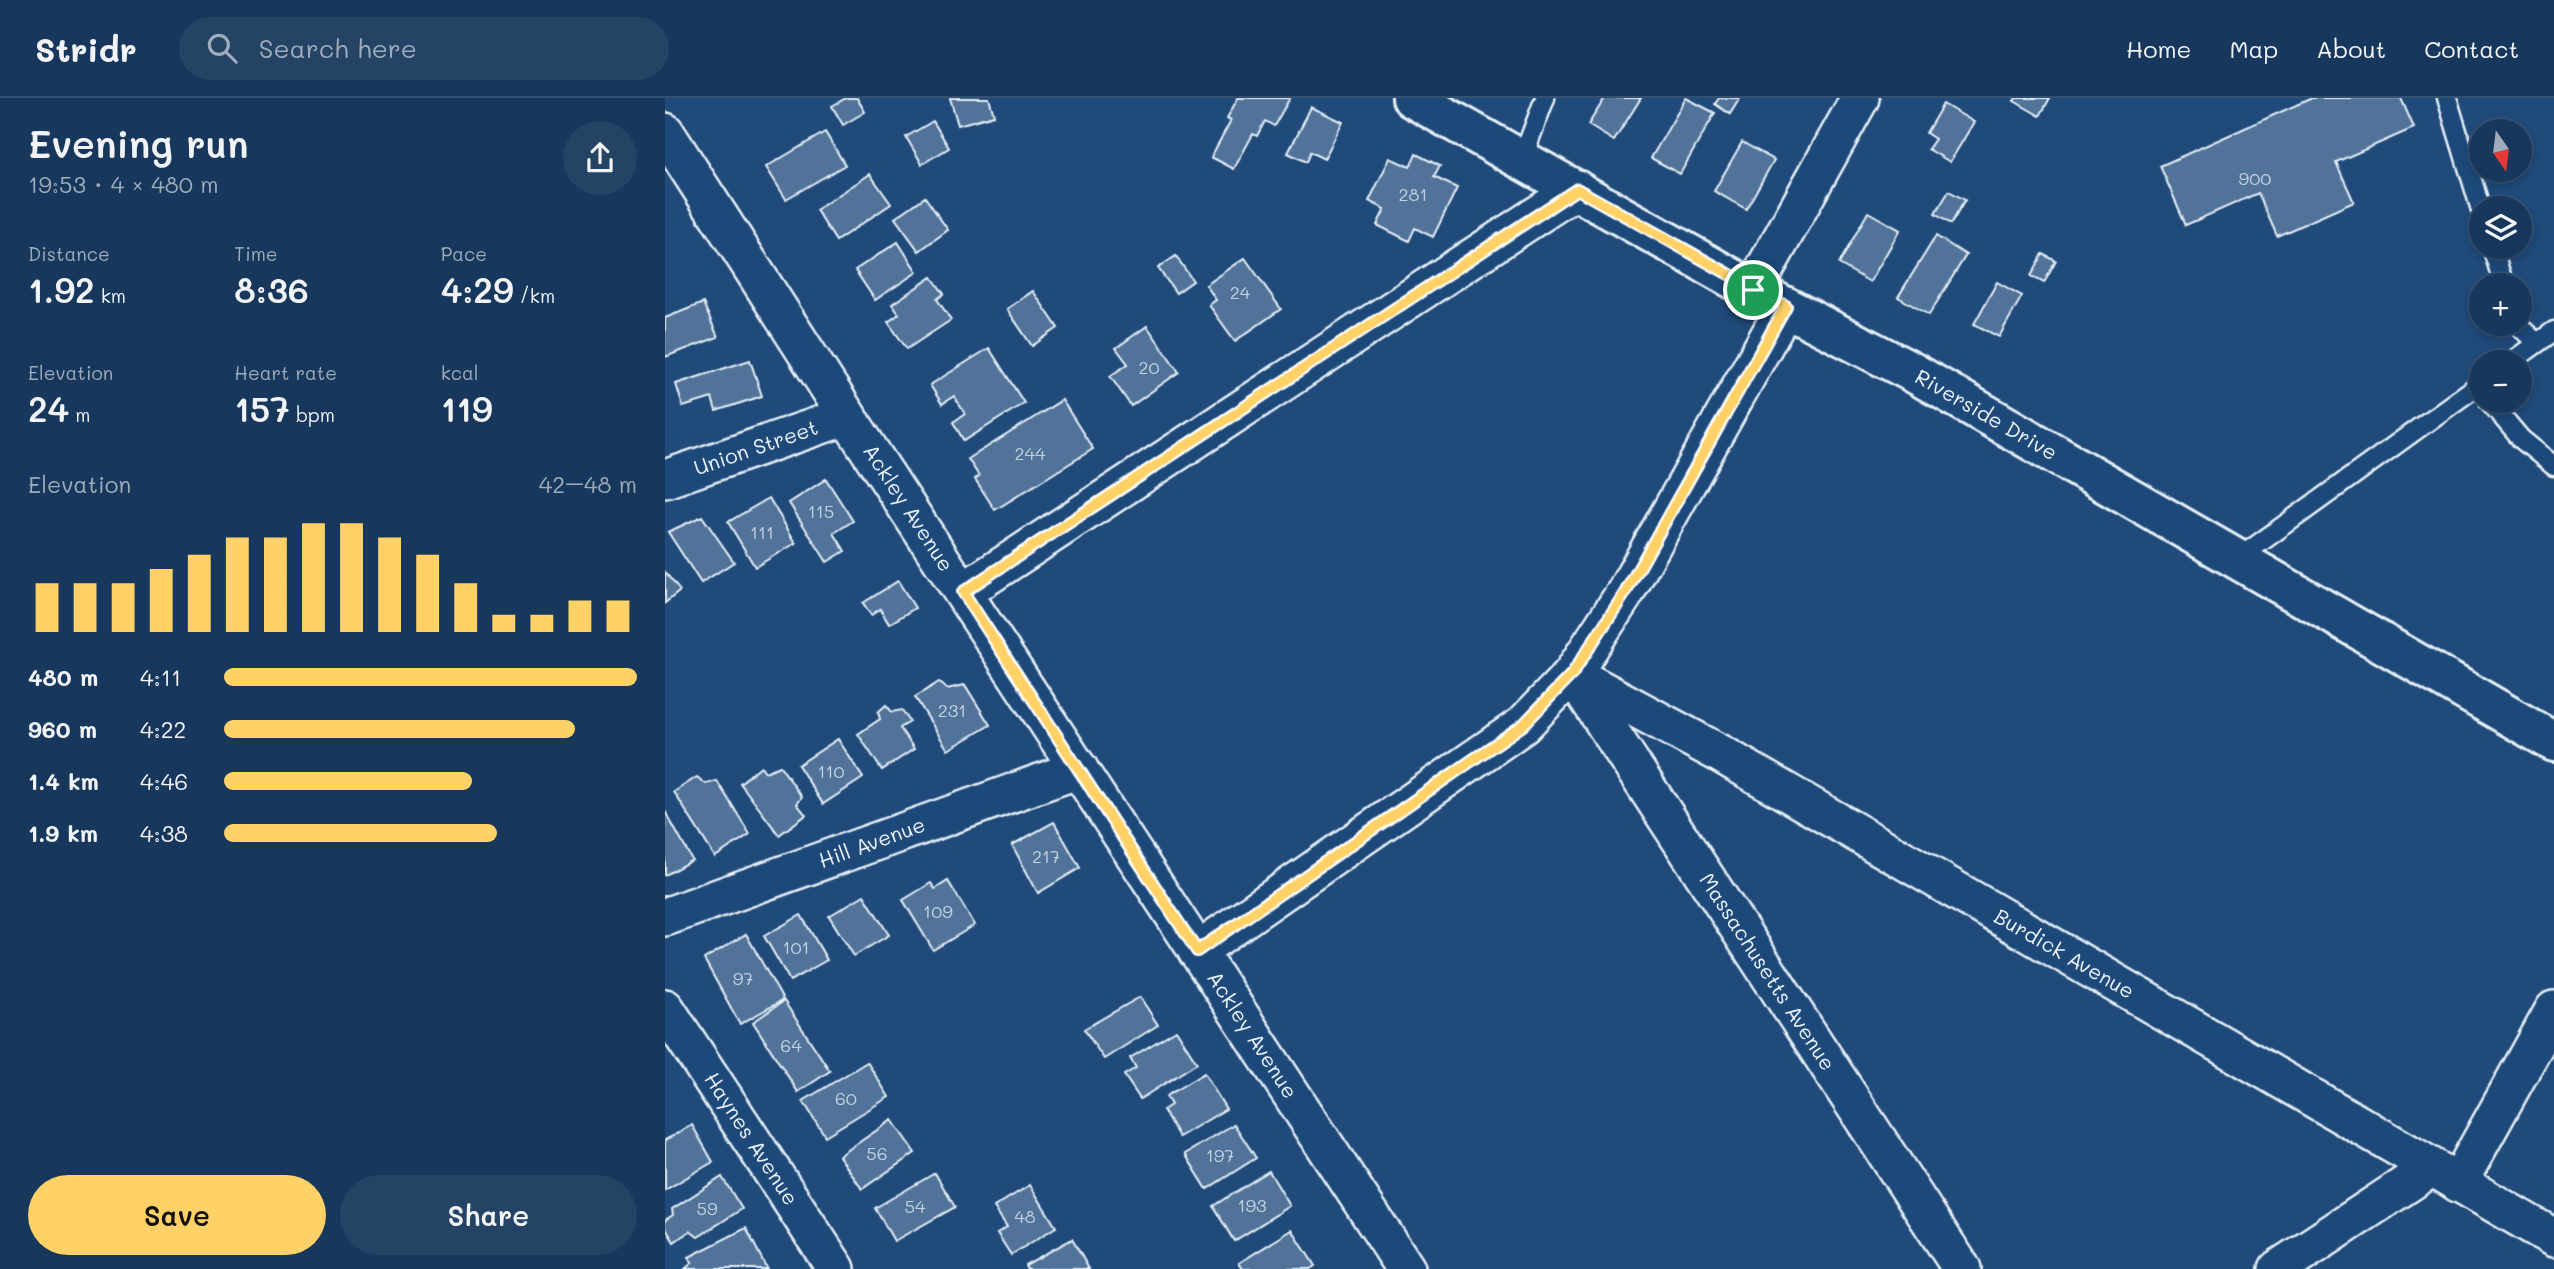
<!DOCTYPE html>
<meta charset="utf-8">
<style>
body{margin:0;font-family:Mali,sans-serif;background:#244365;color:#f1f3f6;height:100vh;display:flex;flex-direction:column;font-size:26px;white-space:nowrap}
*{box-sizing:border-box;margin:0}
p{font-size:23px;color:#9eacbb}
.icon{flex:none;width:38px;height:38px;fill:none;stroke:currentColor;stroke-width:2;stroke-linecap:round;stroke-linejoin:round}
.map{position:relative;flex:1;overflow:hidden}
.sheet{display:flex;flex-direction:column;background:#17385c;width:665px}
.sheet>*{flex:none}
.needle{width:46px;rotate:166deg}
.buttons{position:absolute;left:1804px;top:21px;display:grid;gap:14px}
.buttons a{display:grid;place-items:center;width:63px;height:63px;border-radius:50%;background:#17385c;box-shadow:0 4px 10px #0003,0 0 0 2px #365272;font-size:35px}
.pin{position:absolute;display:grid;place-items:center;width:60px;height:60px;color:#fff;margin:-30px;border:4px solid #fff;border-radius:50%;box-shadow:0 2px 7px #0007}
.round{display:grid;place-items:center;flex:none;width:74px;height:74px;border-radius:37px;background:#244365}
.head{display:flex;align-items:center;justify-content:space-between;height:119px;padding:0 28px}
h1{font-size:38px;font-weight:600;line-height:52px}
.stats{display:grid;grid-template-columns:repeat(3,1fr);gap:10px;height:119px;padding:7px 28px}
.stats div{display:grid;align-content:center}
.stats b{font-size:35px;font-weight:600}
.stats small{font-size:19px;font-weight:400}
.stats p{font-size:19px}
.chart{height:196px;padding:14px 28px}
.chart p{display:flex;justify-content:space-between}
.chart svg{width:100%;height:126px;margin-top:7px;stroke:#ffd166;stroke-width:6}
.primary-button{display:flex;gap:14px;margin-top:auto;padding:14px 28px}
.primary-button a{flex:1;height:80px;border-radius:42px;background:#ffd166;color:#111;font-size:28px;font-weight:600;line-height:80px;text-align:center}
.primary-button a+a{background:#244365;color:#f1f3f6}
ul{padding:0 28px;list-style:none;font-size:23px}
li{display:grid;grid-template-columns:112px 84px 1fr;align-items:center;height:52px}
li i{height:18px;border-radius:9px;background:#ffd166}
header{display:flex;align-items:center;gap:42px;box-sizing:border-box;height:98px;padding:0 35px;background:#17385c;border-bottom:2px solid #365272}
header strong{font-size:33px}
nav{display:flex;gap:38px;margin-inline-start:auto;font-size:24px}
.search{width:490px;height:63px;background:#244365;display:flex;align-items:center;gap:18px;box-sizing:border-box;padding:0 24px;border-radius:38px;color:#9eacbb;font-size:26px}
main{display:flex;flex:1;min-height:0}
.map>svg:first-child{display:block}
</style>
<header>
<strong>Stridr</strong>
<div class="search"><svg class="icon" aria-label="search" viewBox="0 0 24 24"><circle cx="10" cy="10" r="6"/><path d="M15 15l6 6"/></svg>Search here</div>
<nav><a>Home</a><a>Map</a><a>About</a><a>Contact</a></nav>
</header>
<main>
<section class="sheet">
<div class="head"><div><h1>Evening run</h1><p>19:53 · 4 × 480 m</p></div><a class="round"><svg class="icon" aria-label="share" viewBox="0 0 24 24"><path d="M12 15V3M7 8l5-5 5 5M5 13v7h14v-7"/></svg></a></div>
<div class="stats">
<div><p>Distance</p><b>1.92<small> km</small></b></div>
<div><p>Time</p><b>8:36</b></div>
<div><p>Pace</p><b>4:29<small> /km</small></b></div>
</div>
<div class="stats">
<div><p>Elevation</p><b>24<small> m</small></b></div>
<div><p>Heart rate</p><b>157<small> bpm</small></b></div>
<div><p>kcal</p><b>119</b></div>
</div>
<div class="chart"><p><span>Elevation</span>42–48 m</p>
<svg viewBox="0 0 160 44" preserveAspectRatio="none"><path d="M5 44V27M15 44V27M25 44V27M35 44V22M45 44V17M55 44V11M65 44V11M75 44V6M85 44V6M95 44V11M105 44V17M115 44V27M125 44V38M135 44V38M145 44V33M155 44V33"/></svg>
</div>
<ul>
<li><b>480 m</b>4:11<i style="width:100%"></i></li>
<li><b>960 m</b>4:22<i style="width:85%"></i></li>
<li><b>1.4 km</b>4:46<i style="width:60%"></i></li>
<li><b>1.9 km</b>4:38<i style="width:66%"></i></li>
</ul>
<div class="primary-button"><a>Save</a><a>Share</a></div>
</section>
<div class="map">
<svg width="1889" height="1171" viewBox="0 0 1889 1171">
<rect width="100%" height="100%" fill="#1f4a7a"/>
<filter id="ink" filterUnits="userSpaceOnUse"><feTurbulence type="fractalNoise" baseFrequency=".0143" numOctaves="2"/><feDisplacementMap in="SourceGraphic" scale="14" xChannelSelector="R" yChannelSelector="G"/><feConvolveMatrix kernelMatrix="1 2 1 2 8 2 1 2 1" color-interpolation-filters="sRGB"/></filter>
<g filter="url(#ink)">
<g fill="#517399" stroke="#e8f1f8" stroke-width="2">
<path d="M181 0H192L200 14 178 27 167 8Z"/>
<path d="M285 0H324L329 17 293 27Z"/>
<path d="M573 0H625L609 28 600 23 592 38 588 36 569 71 546 59 566 22 562 20Z"/>
<path d="M940 0H976L949 43 923 27Z"/>
<path d="M1021 0 1050 15 1015 76 986 60Z"/>
<path d="M1054 0H1075L1065 16 1050 6Z"/>
<path d="M1351 0H1385L1375 18 1349 3Z"/>
<path d="M1647 0H1736L1749 30 1671 64 1689 104 1612 138 1593 95 1521 127 1495 68Z"/>
<path d="M1278 6 1309 24 1285 64 1263 51 1270 41 1261 35Z"/>
<path d="M646 9 678 24 659 61 645 54 641 64 623 55Z"/>
<path d="M268 23 284 50 257 66 241 39Z"/>
<path d="M160 34 180 67 121 101 101 69Z"/>
<path d="M1077 44 1109 62 1081 111 1049 93Z"/>
<path d="M751 56 775 68 769 79 792 90 768 139 750 130 744 143 712 127 720 111 704 103 725 60 745 69Z"/>
<path d="M205 76 226 106 171 143 151 112Z"/>
<path d="M1284 93 1300 102 1286 126 1270 116Z"/>
<path d="M260 99 283 132 254 153 230 120Z"/>
<path d="M1203 114 1235 132 1205 184 1174 166Z"/>
<path d="M1271 138 1301 157 1264 217 1233 199Z"/>
<path d="M233 144 252 174 210 202 190 172Z"/>
<path d="M1378 156 1391 163 1379 185 1366 178Z"/>
<path d="M511 158 528 183 511 195 493 170Z"/>
<path d="M580 160 616 211 570 243 544 207 551 202 541 187Z"/>
<path d="M267 179 279 196 272 201 286 222 242 251 223 224 234 216 227 206Z"/>
<path d="M1332 184 1357 198 1334 239 1309 226Z"/>
<path d="M368 193 393 230 367 248 342 211Z"/>
<path d="M38 205 53 239 0 259V220Z"/>
<path d="M482 228 514 274 466 308 445 278 463 266 451 250Z"/>
<path d="M324 250 359 305 299 343 288 324 300 316 289 298 277 306 265 287Z"/>
<path d="M85 262 97 298 51 313 47 300 18 309 11 286Z"/>
<path d="M397 302 428 351 330 412 310 381 314 378 303 361Z"/>
<path d="M161 381 188 423 169 435 180 453 162 464 124 405Z"/>
<path d="M104 400 131 445 90 469 63 424Z"/>
<path d="M37 418 69 464 36 485 3 434Z"/>
<path d="M0 474 15 493 0 505Z"/>
<path d="M233 483 250 510 224 526 215 511 206 517 198 505Z"/>
<path d="M274 584 282 591 300 587 325 627 283 652 250 599Z"/>
<path d="M221 607 227 614 237 612 245 624 235 630 249 651 217 672 193 636 215 621 213 614Z"/>
<path d="M173 641 198 680 158 706 133 667Z"/>
<path d="M96 668 100 674 115 668 137 699 132 706 141 717 114 737 75 685Z"/>
<path d="M32 679 41 686 52 683 85 736 50 759 9 694Z"/>
<path d="M0 713 27 762 0 777Z"/>
<path d="M389 724 415 770 373 795 347 747Z"/>
<path d="M283 783 310 827 268 852 238 802 266 785 270 791Z"/>
<path d="M199 797 224 837 189 858 164 818Z"/>
<path d="M136 817 162 862 125 883 99 838Z"/>
<path d="M81 836 118 902 75 926 39 861Z"/>
<path d="M475 899 493 927 439 961 419 931Z"/>
<path d="M119 903 165 973 133 994 88 924Z"/>
<path d="M511 932 532 965 475 1001 459 977 471 970 465 960Z"/>
<path d="M202 964 224 999 160 1038 138 1003Z"/>
<path d="M539 975 561 1011 514 1039 498 1012 506 1007 501 998Z"/>
<path d="M227 1022 250 1055 197 1091 174 1058Z"/>
<path d="M569 1026 591 1060 542 1091 520 1056Z"/>
<path d="M27 1027 48 1064 0 1092V1042Z"/>
<path d="M604 1073 625 1108 569 1143 548 1108Z"/>
<path d="M270 1075 290 1109 229 1143 210 1110Z"/>
<path d="M57 1079 77 1111 33 1139 25 1133 9 1144 0 1129V1122L8 1117 7 1111Z"/>
<path d="M365 1087 391 1129 346 1157 332 1135 342 1129 329 1109Z"/>
<path d="M81 1130 102 1171H20L27 1165 24 1159Z"/>
<path d="M627 1132 650 1168 645 1171H578L574 1165Z"/>
<path d="M407 1141 424 1171H362L360 1167Z"/>
</g>
<g fill="none" stroke-linecap="round" stroke-linejoin="round">
<g stroke="#e8f1f8" stroke-width="23">
<g id="service">
<path d="M1782 0 1816 112"/>
<path d="M857 61 880 0"/>
<path d="M1827 149 1839 187"/>
<path d="M1852 226 1872 245"/>
<path d="M1846 264 1889 233"/>
<path d="M1824 303 1856 341 1889 368"/>
<path d="M1571 462 1816 285"/>
</g>
</g>
<g stroke="#e8f1f8" stroke-width="42">
<g id="minor">
<path d="M0 34 182 318 741 1171"/>
<path d="M1088 192 1195 0"/>
<path d="M0 381 182 318"/>
<path d="M298 494 912 91"/>
<path d="M907 576 1056 656 1889 1140"/>
<path d="M910 580 1297 1171"/>
<path d="M0 819 414 671"/>
<path d="M532 853 858 627 907 576 960 495 1121 208"/>
<path d="M0 910 171 1171"/>
<path d="M1793 1085 1889 912"/>
<path d="M1613 1171 1766 1070"/>
</g>
</g>
<g stroke="#e8f1f8" stroke-width="44">
<path id="primary" d="M747 0 1088 192 1249 275 1889 644"/>
</g>
<use href="#service" stroke="#1f4a7a" stroke-width="18"/>
<use href="#minor" stroke="#1f4a7a" stroke-width="37"/>
<use href="#primary" stroke="#1f4a7a" stroke-width="38"/>
</g>
</g>
<g fill="none" stroke-linecap="round" stroke-linejoin="round" filter="url(#ink)">
<g stroke="#fff" stroke-width="14">
<path id="route" d="M912 91 1121 208 960 495 907 576 858 627 532 853 298 494Z"/>
</g>
<use href="#route" stroke="#ffd166" stroke-width="9"/>
</g>
<g text-anchor="middle" stroke-width="5" stroke-linejoin="round" paint-order="stroke">
<g font-size="18" fill="#c2d2e0">
<text x="1590" y="87">900</text>
<text x="748" y="103">281</text>
<text x="575" y="201">24</text>
<text x="484" y="276">20</text>
<text x="365" y="362">244</text>
<text x="156" y="420">115</text>
<text x="97" y="441">111</text>
<text x="287" y="619">231</text>
<text x="166" y="680">110</text>
<text x="381" y="765">217</text>
<text x="273" y="820">109</text>
<text x="131" y="856">101</text>
<text x="78" y="887">97</text>
<text x="126" y="954">64</text>
<text x="181" y="1007">60</text>
<text x="212" y="1062">56</text>
<text x="555" y="1064">197</text>
<text x="587" y="1114">193</text>
<text x="250" y="1115">54</text>
<text x="42" y="1117">59</text>
<text x="360" y="1125">48</text>
</g>
<g font-size="21" fill="#e8f1f8" stroke="#1f4a7a">
<text transform="translate(1321 317) rotate(30)" y="7">Riverside Drive</text>
<text transform="translate(91 350) rotate(-19)" y="7">Union Street</text>
<text transform="translate(243 410) rotate(57)" y="7">Ackley Avenue</text>
<text transform="translate(207 745) rotate(-20)" y="7">Hill Avenue</text>
<text transform="translate(1399 856) rotate(30)" y="7">Burdick Avenue</text>
<text transform="translate(1102 874) rotate(57)" y="7">Massachusetts Avenue</text>
<text transform="translate(587 937) rotate(57)" y="7">Ackley Avenue</text>
<text transform="translate(86 1041) rotate(57)" y="7">Haynes Avenue</text>
</g>
</g>
</svg>
<div class="buttons">
<a><svg class="needle" viewBox="-14 -14 28 28"><path d="M0-13l5 13h-10z" fill="#e53935"/><path d="M0 13l5-13h-10z" fill="#9eacbb"/></svg></a>
<a><svg class="icon" aria-label="layers" viewBox="0 0 24 24"><path d="M12 4l9 5-9 5-9-5zM3 14l9 5 9-5"/></svg></a>
<a>+</a>
<a>−</a>
</div>
<div class="pin" style="left:1088px;top:192px;background:#1e9e55"><svg class="icon" aria-label="arrive" viewBox="0 0 24 24"><path d="M6 21V4h12l-3 4 3 4H6"/></svg></div>
</div>
</main>
